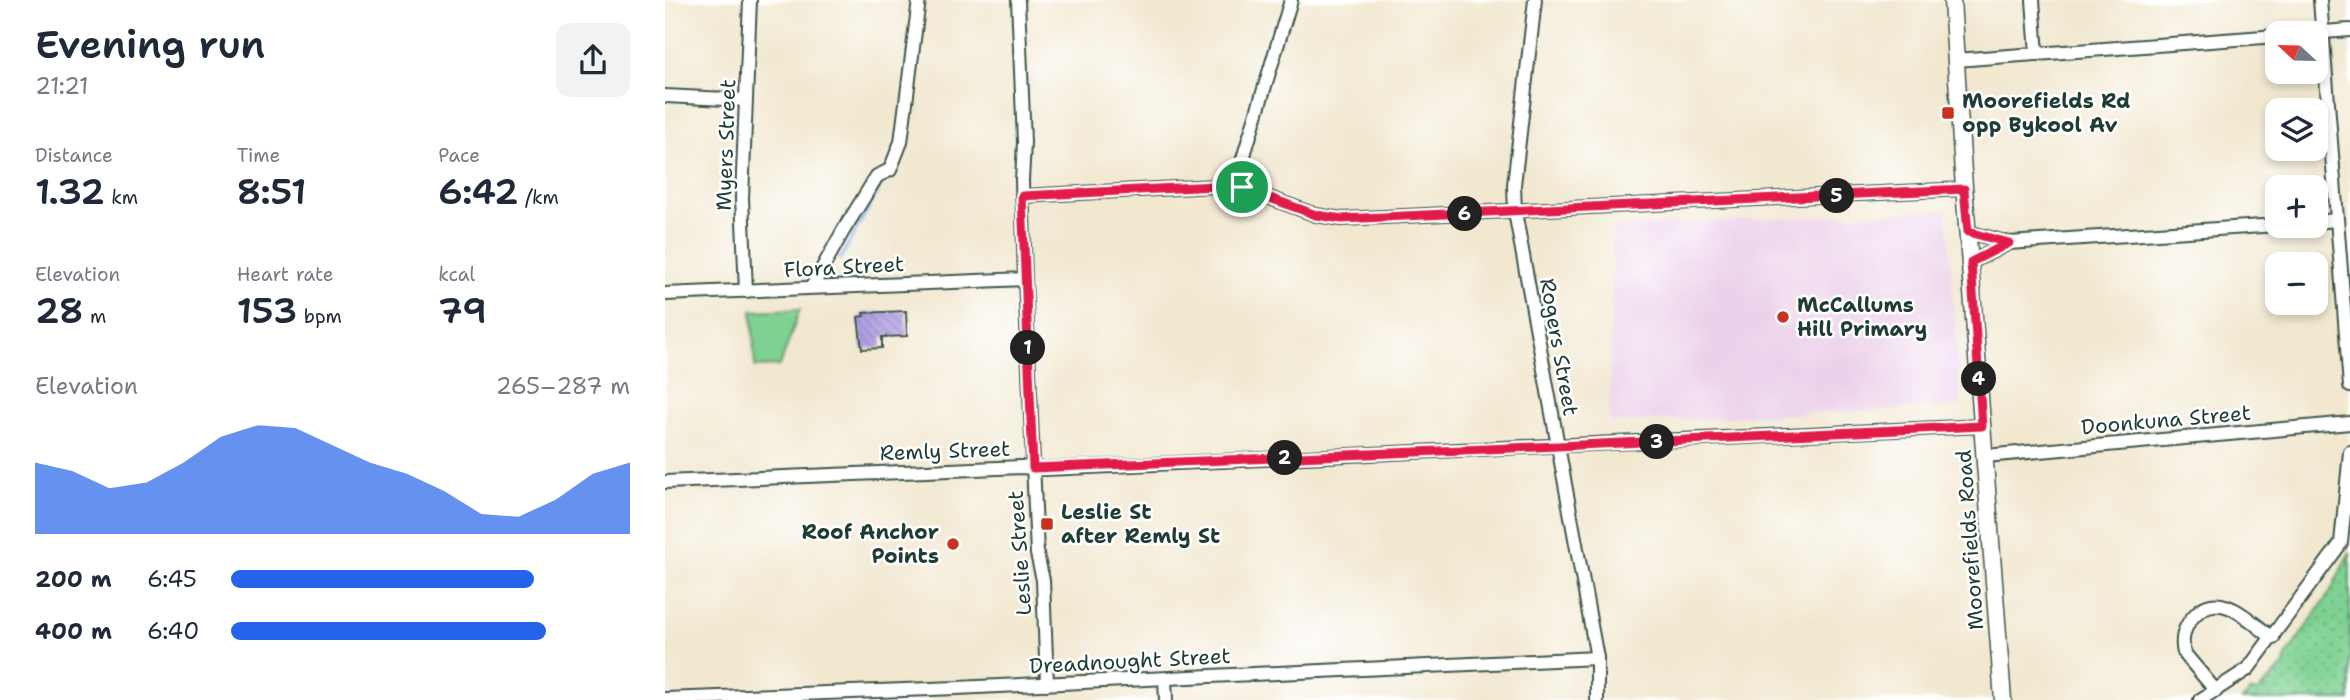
<!DOCTYPE html>
<meta charset="utf-8">
<style>
body{margin:0;font-family:"Shantell Sans",sans-serif;background:#f2f2f3;color:#1f2937;height:100vh;display:flex;flex-direction:column;font-size:26px;white-space:nowrap}
*{box-sizing:border-box;margin:0}
p{font-size:23px;color:#747a83}
.icon{flex:none;width:38px;height:38px;fill:none;stroke:currentColor;stroke-width:2;stroke-linecap:round;stroke-linejoin:round}
.map{position:relative;flex:1;overflow:hidden}
.side{display:flex;flex-direction:column;background:#fff;width:665px}
.side>*{flex:none}
.needle{width:46px;rotate:292deg}
.fabs{position:absolute;left:1600px;top:21px;display:grid;gap:14px}
.fabs a{display:grid;place-items:center;width:63px;height:63px;border-radius:14px;background:#fff;box-shadow:0 4px 10px #0003;font-size:35px}
.pin{position:absolute;display:grid;place-items:center;width:60px;height:60px;color:#fff;margin:-30px;border:4px solid #fff;border-radius:50%;box-shadow:0 2px 7px #0007}
.km{position:absolute;width:35px;height:35px;margin:-18px;border-radius:50%;background:#222;color:#fff;font-size:19px;line-height:35px;text-align:center}
.round{display:grid;place-items:center;flex:none;width:74px;height:74px;border-radius:14px;background:#f2f2f3}
.summary{display:flex;align-items:center;justify-content:space-between;height:119px;padding:0 35px}
h1{font-size:38px;font-weight:600;line-height:52px}
.stats{display:grid;grid-template-columns:repeat(3,1fr);gap:10px;height:119px;padding:7px 35px}
.stats div{display:grid;align-content:center}
.stats b{font-size:35px;font-weight:600}
.stats small{font-size:19px;font-weight:400}
.stats p{font-size:19px}
.chart{height:196px;padding:14px 35px}
.chart p{display:flex;justify-content:space-between}
.chart svg{width:100%;height:126px;margin-top:7px;fill:#2563eb;opacity:.7}
ul{padding:0 35px;list-style:none;font-size:23px}
li{display:grid;grid-template-columns:112px 84px 1fr;align-items:center;height:52px}
li i{height:18px;border-radius:9px;background:#2563eb}
main{display:flex;flex:1;min-height:0}
.map>svg:first-child{display:block}
</style>
<main>
<section class="side">
<div class="summary"><div><h1>Evening run</h1><p>21:21</p></div><a class="round"><svg class="icon" aria-label="share" viewBox="0 0 24 24"><path d="M12 15V3M7 8l5-5 5 5M5 13v7h14v-7"/></svg></a></div>
<div class="stats">
<div><p>Distance</p><b>1.32<small> km</small></b></div>
<div><p>Time</p><b>8:51</b></div>
<div><p>Pace</p><b>6:42<small> /km</small></b></div>
</div>
<div class="stats">
<div><p>Elevation</p><b>28<small> m</small></b></div>
<div><p>Heart rate</p><b>153<small> bpm</small></b></div>
<div><p>kcal</p><b>79</b></div>
</div>
<div class="chart"><p><span>Elevation</span>265–287 m</p>
<svg viewBox="0 0 160 44" preserveAspectRatio="none"><path d="M0 44V19L10 22L20 28L30 26L40 19L50 10L60 6L70 7L80 13L90 19L100 23L110 29L120 37L130 38L140 32L150 23L160 19V44z"/></svg>
</div>
<ul>
<li><b>200 m</b>6:45<i style="width:76%"></i></li>
<li><b>400 m</b>6:40<i style="width:79%"></i></li>
</ul>
</section>
<div class="map">
<svg width="1685" height="700" viewBox="0 0 1685 700">
<defs>
<pattern id="grass-dots" width="8" height="8" patternUnits="userSpaceOnUse" patternTransform="scale(1.75)"><rect width="8" height="8" fill="#7fd193"/><path d="M2 2h.1M6 6h.1" fill="none" stroke="#67ab79" stroke-width="1.8" stroke-linecap="round"/></pattern>
<pattern id="building-back-hatch" width="6" height="6" patternUnits="userSpaceOnUse" patternTransform="scale(1.75)"><rect width="6" height="6" fill="#af9de4"/><path d="M-1 5l2 2M0 0l6 6M5-1l2 2" fill="none" stroke="#8e81ba"/></pattern>
</defs>
<rect width="100%" height="100%" fill="#fff"/>
<filter id="ink" filterUnits="userSpaceOnUse"><feTurbulence type="fractalNoise" baseFrequency=".0143" numOctaves="2"/><feDisplacementMap in="SourceGraphic" scale="14" xChannelSelector="R" yChannelSelector="G"/><feConvolveMatrix kernelMatrix="1 2 1 2 8 2 1 2 1" color-interpolation-filters="sRGB"/></filter>
<filter id="wash" filterUnits="userSpaceOnUse"><feTurbulence type="fractalNoise" baseFrequency=".00686" numOctaves="4" result="noise"/><feDisplacementMap in="SourceGraphic" scale="28" xChannelSelector="R" yChannelSelector="G"/><feGaussianBlur stdDeviation="1.57" result="paint"/><feColorMatrix in="noise" values="0 0 0 0 0 0 0 0 0 0 0 0 0 0 0 0 0 1.4 0 .05"/><feComposite in="paint" operator="in"/></filter>
<g filter="url(#wash)">
<rect width="100%" height="100%" fill="#f2e8d0"/>
<path fill="#ecd1ea" d="M1282 210 1296 406 944 423 948 227Z"/>
<path fill="url(#grass-dots)" stroke="#4f8764" stroke-width="2" d="M1685 552V700H1577L1586 691 1593 692 1620 664 1621 656 1664 594Z"/>
<path fill="#7fd193" stroke="#4f8764" stroke-width="2" d="M135 309 115 366 90 367 87 311Z"/>
<g fill="none" stroke-linecap="round" stroke-linejoin="round">
<path stroke="#73aae2" stroke-width="3.5" d="M175 259 216 185"/>
</g>
<g id="blocks">
<path fill="url(#building-back-hatch)" d="M241 311 242 336 217 337V348L197 349 193 317 199 316 198 313Z"/>
</g>
</g>
<g filter="url(#ink)">
<use href="#blocks" fill-opacity="0" stroke="#3f574b" stroke-width="2"/>
<g fill="none" stroke-linecap="round" stroke-linejoin="round">
<g stroke="#3f574b" stroke-width="16">
<g id="minor">
<path d="M353 0 359 142 357 181 360 279 372 554 378 580 382 684"/>
<path d="M870 0 849 185 850 212 932 658V700"/>
<path d="M1368 0 1372 54"/>
<path d="M1655 0 1685 386"/>
<path d="M1646 33 1685 30"/>
<path d="M1291 60 1612 36"/>
<path d="M0 96 81 100"/>
<path d="M570 185 626 0"/>
<path d="M357 196 570 185 651 215 677 219 1299 189"/>
<path d="M1650 222 1671 220"/>
<path d="M1303 232 1344 243 1612 225"/>
<path d="M1306 262 1344 243"/>
<path d="M147 287 178 231 212 176 225 170 236 142 254 0"/>
<path d="M81 291 77 198 85 0"/>
<path d="M0 294 360 279"/>
<path d="M1320 456 1685 423"/>
<path d="M0 482 356 467 380 469 1317 426"/>
<path d="M500 679 501 700"/>
<path d="M1551 691 1519 653C1516 640 1519 627 1528 617 1554 585 1586 623 1608 638"/>
<path d="M0 699 291 688 932 658"/>
<path d="M1535 700 1583 669 1676 543 1685 452"/>
</g>
</g>
<g stroke="#3f574b" stroke-width="19">
<path id="major" d="M1287 0 1298 173 1338 700"/>
</g>
<use href="#minor" stroke="#fff" stroke-width="12"/>
<use href="#major" stroke="#fff" stroke-width="16"/>
</g>
</g>
<g fill="none" stroke-linecap="round" stroke-linejoin="round" filter="url(#ink)">
<g stroke="#fff" stroke-width="14">
<path id="route" d="M570 185 651 215 677 219 1299 189 1303 232 1344 243 1306 262 1317 426 871 447 368 468 357 196Z"/>
</g>
<use href="#route" stroke="#e11d48" stroke-width="9"/>
</g>
<g fill="#c8321e" stroke="#fff" stroke-width="2.5">
<rect x="1276" y="106" width="14" height="14" rx="3.5"/>
<circle cx="1118" cy="317" r="7"/>
<rect x="375" y="517" width="14" height="14" rx="3.5"/>
<circle cx="288" cy="544" r="7"/>
</g>
<g text-anchor="middle" stroke-width="5" stroke-linejoin="round" paint-order="stroke">
<g font-size="21" font-weight="bold" fill="#1f3d34" stroke="#fff" text-anchor="start">
<text x="1297" y="108">Moorefields Rd<tspan x="1297" dy="24">opp Bykool Av</tspan></text>
<text x="1132" y="312">McCallums<tspan x="1132" dy="24">Hill Primary</tspan></text>
<text x="396" y="519">Leslie St<tspan x="396" dy="24">after Remly St</tspan></text>
<text x="274" y="539" text-anchor="end">Roof Anchor<tspan x="274" dy="24">Points</tspan></text>
</g>
<g font-size="21" fill="#1f3d34" stroke="#fff">
<text transform="translate(61 145) rotate(-88)" y="7">Myers Street</text>
<text transform="translate(179 267) rotate(-3)" y="7">Flora Street</text>
<text transform="translate(894 347) rotate(80)" y="7">Rogers Street</text>
<text transform="translate(1501 420) rotate(-5)" y="7">Doonkuna Street</text>
<text transform="translate(280 451) rotate(-2)" y="7">Remly Street</text>
<text transform="translate(1305 540) rotate(-94)" y="7">Moorefields Road</text>
<text transform="translate(355 553) rotate(-94)" y="7">Leslie Street</text>
<text transform="translate(465 661) rotate(-3)" y="7">Dreadnought Street</text>
</g>
</g>
</svg>
<div class="fabs">
<a><svg class="needle" viewBox="-14 -14 28 28"><path d="M0-13l5 13h-10z" fill="#e53935"/><path d="M0 13l5-13h-10z" fill="#747a83"/></svg></a>
<a><svg class="icon" aria-label="layers" viewBox="0 0 24 24"><path d="M12 4l9 5-9 5-9-5zM3 14l9 5 9-5"/></svg></a>
<a>+</a>
<a>−</a>
</div>
<div class="pin" style="left:577px;top:187px;background:#1e9e55"><svg class="icon" aria-label="arrive" viewBox="0 0 24 24"><path d="M6 21V4h12l-3 4 3 4H6"/></svg></div>
<b class="km" style="left:363px;top:348px">1</b>
<b class="km" style="left:620px;top:458px">2</b>
<b class="km" style="left:992px;top:442px">3</b>
<b class="km" style="left:1314px;top:379px">4</b>
<b class="km" style="left:1172px;top:196px">5</b>
<b class="km" style="left:800px;top:214px">6</b>
</div>
</main>
